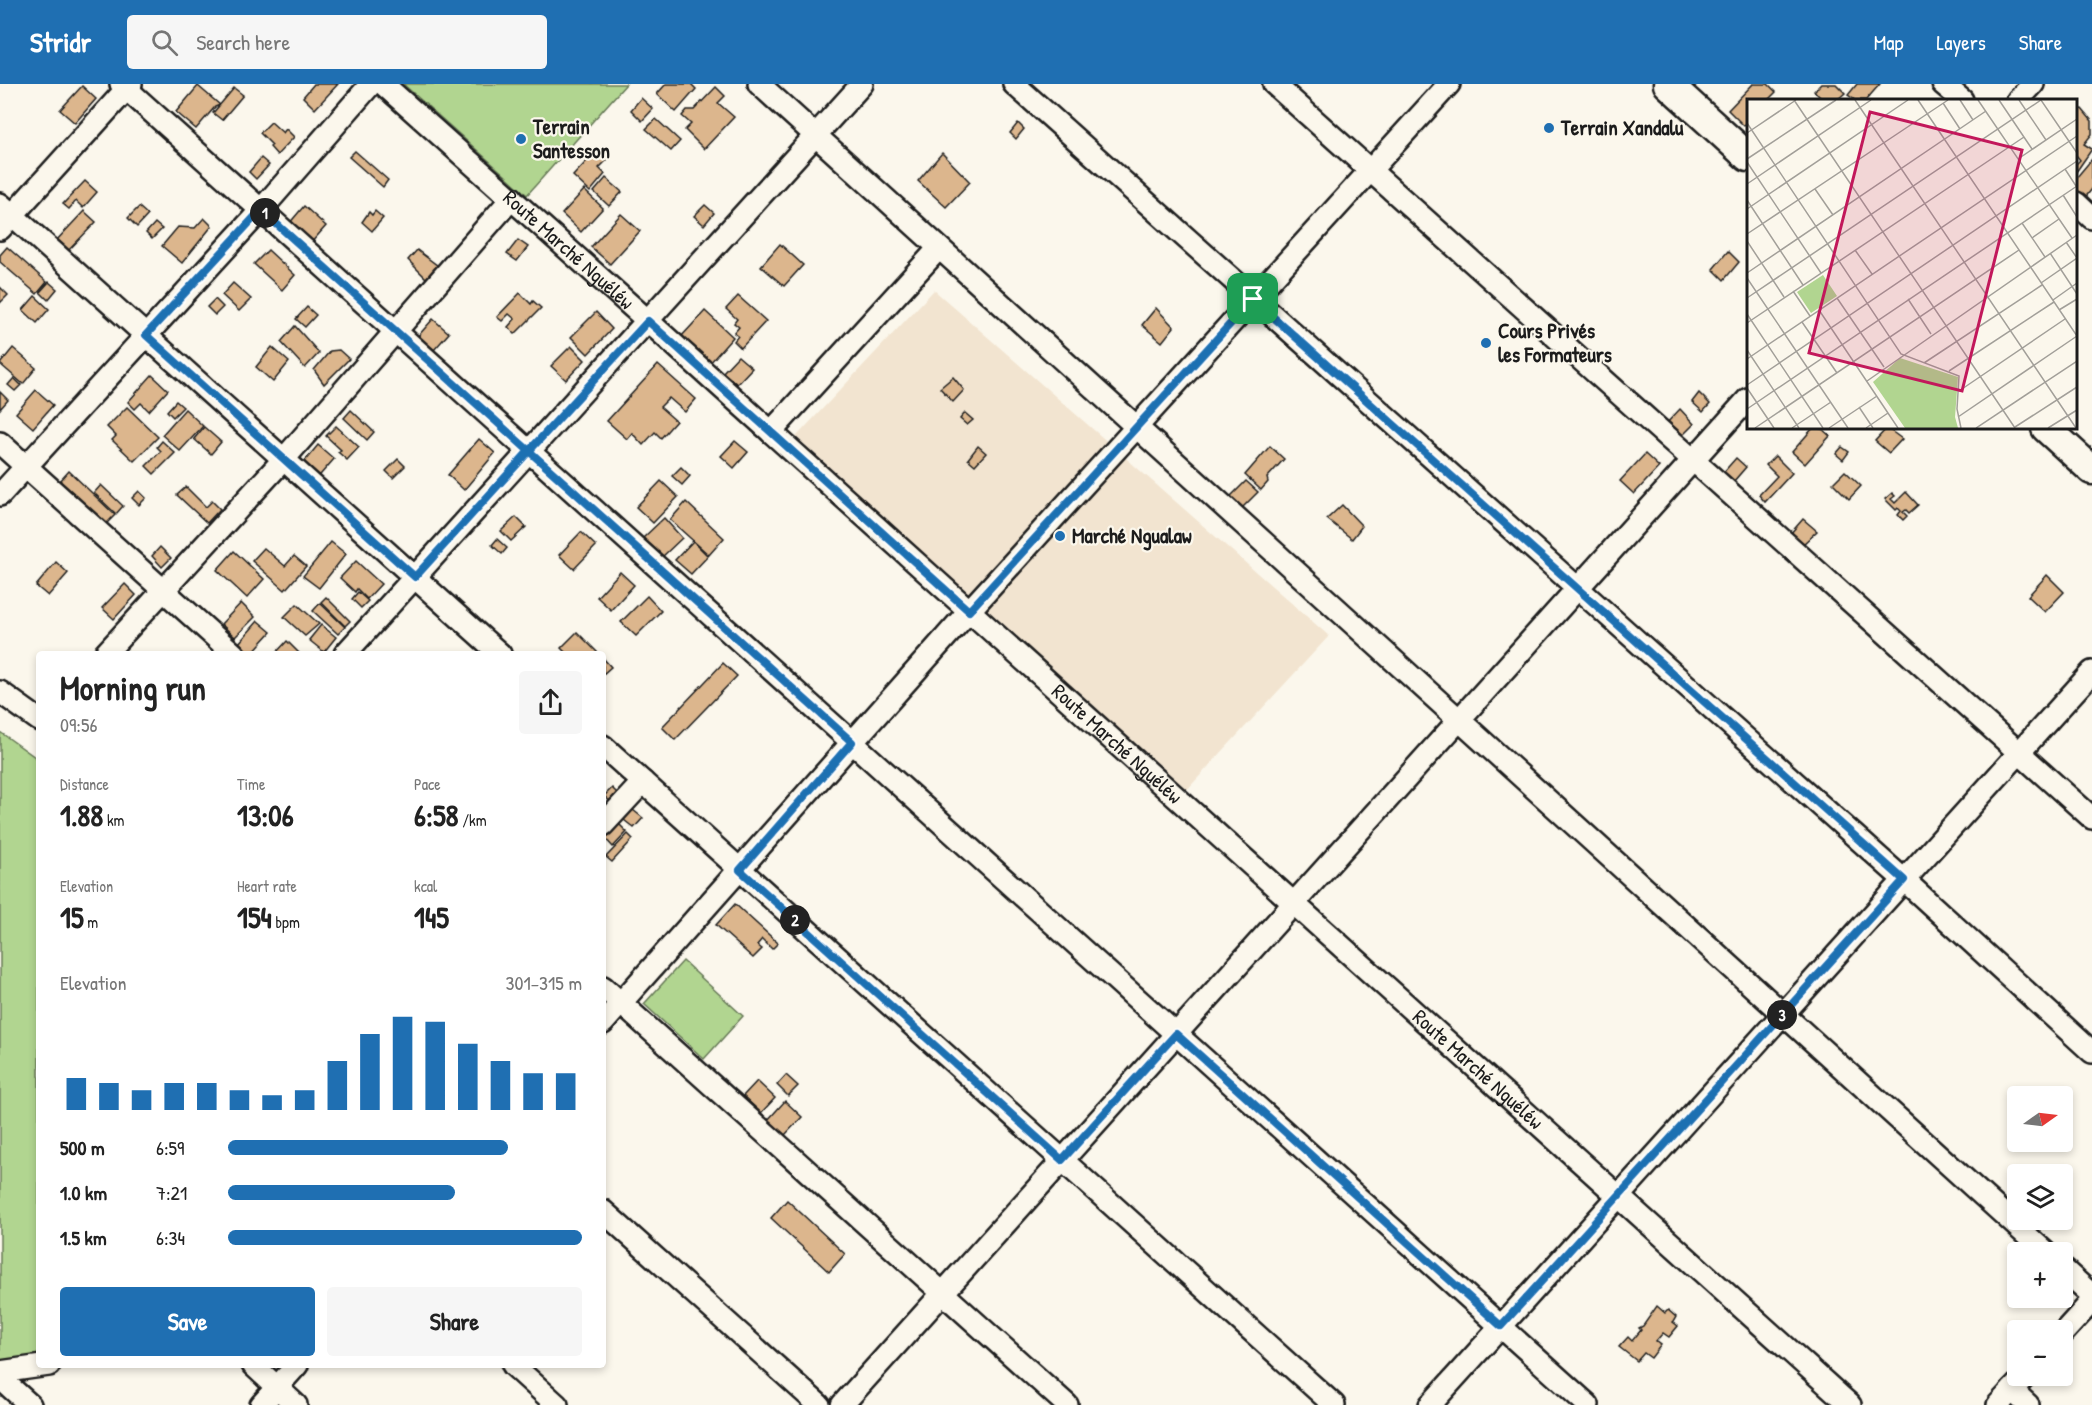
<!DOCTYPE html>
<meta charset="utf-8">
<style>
body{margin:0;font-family:"Patrick Hand",sans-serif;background:#f6f6f6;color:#222;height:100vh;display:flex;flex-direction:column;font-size:22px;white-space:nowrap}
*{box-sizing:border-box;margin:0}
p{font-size:20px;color:#767676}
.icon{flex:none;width:33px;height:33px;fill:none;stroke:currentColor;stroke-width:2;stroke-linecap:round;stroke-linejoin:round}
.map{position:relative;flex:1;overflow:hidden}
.drawer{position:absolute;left:36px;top:567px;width:570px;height:717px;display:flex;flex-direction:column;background:#fff;border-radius:6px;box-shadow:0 3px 9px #0003}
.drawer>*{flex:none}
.needle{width:39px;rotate:76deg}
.buttons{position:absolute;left:2007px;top:1002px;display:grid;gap:12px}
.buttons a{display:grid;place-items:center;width:66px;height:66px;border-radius:6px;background:#fff;box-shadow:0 3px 9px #0003;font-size:30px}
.pin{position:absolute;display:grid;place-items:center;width:51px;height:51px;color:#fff;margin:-26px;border-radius:12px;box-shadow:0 3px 9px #0006}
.km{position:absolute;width:30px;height:30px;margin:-15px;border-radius:50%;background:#222;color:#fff;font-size:16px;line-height:30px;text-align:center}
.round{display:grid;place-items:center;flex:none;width:63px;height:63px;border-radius:6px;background:#f6f6f6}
.head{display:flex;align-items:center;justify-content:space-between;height:102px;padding:0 24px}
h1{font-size:33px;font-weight:800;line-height:45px}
.stats{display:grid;grid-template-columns:repeat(3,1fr);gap:9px;height:102px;padding:6px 24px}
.stats div{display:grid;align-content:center}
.stats b{font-size:30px;font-weight:800}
.stats small{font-size:16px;font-weight:400}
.stats p{font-size:16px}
.chart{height:168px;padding:12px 24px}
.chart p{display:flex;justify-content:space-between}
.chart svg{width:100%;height:108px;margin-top:6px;stroke:#1f6fb2;stroke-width:6}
.action{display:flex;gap:12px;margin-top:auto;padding:12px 24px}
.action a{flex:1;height:69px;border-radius:6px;background:#1f6fb2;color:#fff;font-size:24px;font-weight:800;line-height:69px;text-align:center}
.action a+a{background:#f6f6f6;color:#222}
ul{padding:0 24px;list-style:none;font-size:20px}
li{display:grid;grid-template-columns:96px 72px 1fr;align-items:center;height:45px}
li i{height:15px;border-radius:8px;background:#1f6fb2}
header{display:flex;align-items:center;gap:36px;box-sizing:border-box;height:84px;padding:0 30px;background:#1f6fb2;color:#fff}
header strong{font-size:28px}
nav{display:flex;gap:33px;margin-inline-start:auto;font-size:21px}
.search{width:420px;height:54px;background:#f6f6f6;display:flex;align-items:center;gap:15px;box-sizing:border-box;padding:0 21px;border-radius:6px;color:#767676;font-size:22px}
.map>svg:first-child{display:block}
</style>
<header>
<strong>Stridr</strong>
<div class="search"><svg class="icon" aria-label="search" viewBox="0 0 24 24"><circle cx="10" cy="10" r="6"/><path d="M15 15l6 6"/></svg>Search here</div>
<nav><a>Map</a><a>Layers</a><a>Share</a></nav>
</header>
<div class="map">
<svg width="2092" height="1321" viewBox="0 0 2092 1321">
<rect width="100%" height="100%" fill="#fbf7ec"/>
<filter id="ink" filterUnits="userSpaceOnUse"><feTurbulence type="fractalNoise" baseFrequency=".0167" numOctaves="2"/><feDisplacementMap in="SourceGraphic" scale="12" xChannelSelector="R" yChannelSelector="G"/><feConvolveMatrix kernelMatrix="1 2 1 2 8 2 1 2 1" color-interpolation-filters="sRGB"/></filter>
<g filter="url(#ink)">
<path fill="#f2e4d0" d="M934 206 1329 552 1184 709 796 353Z"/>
<g fill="#b1d590" stroke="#667856" stroke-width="1.5">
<path d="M403 0H626L527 111Z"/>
<path d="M0 648 39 676V1272L0 1279Z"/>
<path d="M683 877 743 932 704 975 644 920Z"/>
</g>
<g fill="#dcb68d" stroke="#1c1c1c" stroke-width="1.5">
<path d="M314 0H338L315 25 303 13Z"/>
<path d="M666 0H691L696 5 676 28 657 10Z"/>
<path d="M1753 0H1768L1776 8 1768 16H1748V37L1744 42 1728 26Z"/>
<path d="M1821 0H1836L1845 9 1837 16H1823L1814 7Z"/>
<path d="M1857 0H1880L1866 16H1855L1848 11Z"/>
<path d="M82 2 96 15 75 39 60 26Z"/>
<path d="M198 2 220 21 215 23 196 45 176 28Z"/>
<path d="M716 3 725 12 718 19 734 33 704 65 685 46 691 40 682 32 687 26H694Z"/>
<path d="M234 4 243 11 222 36 213 29Z"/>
<path d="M641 14 653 25 642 37 631 26Z"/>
<path d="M2082 25 2092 37V50L2084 60 2092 65 2076 88V80L2080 76 2076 71V26Z"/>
<path d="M656 35 680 57 671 67 646 45Z"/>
<path d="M271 38 283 49 286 45 294 53 277 71 270 63 272 61 260 49Z"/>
<path d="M1018 39 1024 45 1016 55 1010 49Z"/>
<path d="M597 66 607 76 599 84 605 90 590 108 573 92Z"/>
<path d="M355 67 388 96 383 103 349 73Z"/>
<path d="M942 69 970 98 946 123 918 97Z"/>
<path d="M261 74 269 81 256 95 249 88Z"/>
<path d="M2092 75V105L2084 115 2076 106V94Z"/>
<path d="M606 94 622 108 609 122 594 108Z"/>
<path d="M85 97 97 108 83 124 76 117 69 125 63 120Z"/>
<path d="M584 106 603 124 581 148 562 130Z"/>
<path d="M705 121 714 129 704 141 694 132Z"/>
<path d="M304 122 326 142 310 160 288 141Z"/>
<path d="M139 123 148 131 137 143 128 134Z"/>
<path d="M84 127 96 138 66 169 55 158Z"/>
<path d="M375 127 383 134 372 147 362 138 369 128 372 131Z"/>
<path d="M621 130 640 147 610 180 591 163Z"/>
<path d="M204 134 212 142 182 179 162 162 178 143 195 144Z"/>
<path d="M155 139 162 145 152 155 146 149Z"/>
<path d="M518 156 528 163 517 177 507 170Z"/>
<path d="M780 160 803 181 784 202 761 182Z"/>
<path d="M7 163 47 198 37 210 0 178V171Z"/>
<path d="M268 166 295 191 282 206 254 180Z"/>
<path d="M417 166 438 182 428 196 408 176Z"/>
<path d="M1728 167 1739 178 1724 196 1713 185Z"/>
<path d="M49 198 57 205 48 216 40 208Z"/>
<path d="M233 199 251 215 239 227 222 211Z"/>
<path d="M0 203 8 211 0 219Z"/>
<path d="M520 209 531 220 533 217 541 224 515 250 508 243 515 235 509 230 502 237 497 233Z"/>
<path d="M35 212 49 225 37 239 23 226Z"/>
<path d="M738 212 766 237 741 264 734 257 738 252 734 249 739 243 734 239 737 235 726 225Z"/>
<path d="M215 215 223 223 215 231 207 223Z"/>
<path d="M307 223 316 231 305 243 296 235Z"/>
<path d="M1156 224 1174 243 1162 258 1142 241Z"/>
<path d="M705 227 733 253 709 280 680 254Z"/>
<path d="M596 228 612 245 588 270 571 253Z"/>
<path d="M433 235 449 249 434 266 418 252Z"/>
<path d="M295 242 319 269 305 284 281 258Z"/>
<path d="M571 262 585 276 566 296 551 282Z"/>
<path d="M272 263 289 278 273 298 256 283Z"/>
<path d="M13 264 36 284 23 300 0 280Z"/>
<path d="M339 266 349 275 324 300 314 286 330 267Z"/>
<path d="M738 272 752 284 737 300 723 288Z"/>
<path d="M658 281 696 315 685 328 669 314 660 323 676 337 661 354 655 348 643 361 632 349 627 355 607 337Z"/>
<path d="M152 291 168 306 149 327 141 319 135 325 128 318Z"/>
<path d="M953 293 964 306 953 318 940 304Z"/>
<path d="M14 294 21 301 15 307 8 301Z"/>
<path d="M36 306 53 321 33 344 16 329Z"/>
<path d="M0 308 8 316 0 325Z"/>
<path d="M1699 309 1710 320 1703 328 1692 318Z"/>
<path d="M176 317 183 323 173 333 167 327Z"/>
<path d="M127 323 158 353 134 377 112 356 116 352 107 343Z"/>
<path d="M185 325 203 342 180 367 162 351Z"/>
<path d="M1680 325 1694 340 1679 355 1664 342Z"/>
<path d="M351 326 374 348 367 356 344 334Z"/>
<path d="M965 329 973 336 967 341 960 335Z"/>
<path d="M336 342 359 363 347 376 338 368 341 366 326 352Z"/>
<path d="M204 343 221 358 211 370 194 355Z"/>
<path d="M1813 344H1821L1830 352 1805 380 1792 368Z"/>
<path d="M1887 344 1902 355 1889 369 1875 357Z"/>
<path d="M479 355 495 369 464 406 448 391Z"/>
<path d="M162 357 175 369 154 390 146 382 161 367 157 363Z"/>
<path d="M735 357 748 368 734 384 721 372Z"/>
<path d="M318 361 334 375 314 398 299 384Z"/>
<path d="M978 362 986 369 975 381 968 375Z"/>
<path d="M1270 362 1284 375 1267 394 1268 398 1261 406 1245 391Z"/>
<path d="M1842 363 1849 368 1843 376 1836 370Z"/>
<path d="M1645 370 1659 383 1634 410 1620 397Z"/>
<path d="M1775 372 1792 389 1765 418 1759 411 1777 392 1766 381Z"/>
<path d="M1736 374 1746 383 1734 397 1739 401 1736 405 1721 391Z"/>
<path d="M398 375 405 382 393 394 386 387Z"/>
<path d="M681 383 690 392 682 401 672 392Z"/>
<path d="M69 387 115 431 105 441 60 397Z"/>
<path d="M1845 387 1861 402 1849 415 1833 399Z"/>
<path d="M661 397 678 413 653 439 636 423Z"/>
<path d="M1246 397 1258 408 1241 425 1230 413Z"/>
<path d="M101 401 123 422 116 430 94 409Z"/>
<path d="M186 403 206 423 212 417 220 425 207 439 177 411Z"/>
<path d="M139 407 146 414 139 421 132 414Z"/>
<path d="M1906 408 1918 421 1909 429 1906 426 1903 428 1907 432 1903 436 1898 431 1901 427 1898 424 1896 426 1885 415 1892 409 1895 412 1891 415 1895 419Z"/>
<path d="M686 418 724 454 709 471 670 436Z"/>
<path d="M1342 421 1362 442 1352 455 1327 435Z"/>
<path d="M516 433 526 443 511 457 501 447Z"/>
<path d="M664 434 682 454 661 474 643 454Z"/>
<path d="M1803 435 1817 447 1802 461 1790 450Z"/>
<path d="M581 448 596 462 574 485 559 471Z"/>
<path d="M497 455 507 464 502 470 492 461Z"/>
<path d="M693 457 708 472 691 490 675 476Z"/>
<path d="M331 458 346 470 319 504 303 492Z"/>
<path d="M160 463 171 474 162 483 152 472Z"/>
<path d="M264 464 285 482 294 472 306 482 285 506 252 477Z"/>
<path d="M234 467 264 495 247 514 217 486Z"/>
<path d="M356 477 381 500 367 515 357 505 355 508 340 494Z"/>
<path d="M56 478 68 489 48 512 36 502Z"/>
<path d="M620 488 634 501 611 526 597 513Z"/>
<path d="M2047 491 2064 508 2045 528 2028 512Z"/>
<path d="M125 500 136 511 114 535 102 524Z"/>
<path d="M358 508 368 517 361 524 352 515Z"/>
<path d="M647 512 661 527 636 552 621 538Z"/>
<path d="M326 513 350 537 345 542 321 518Z"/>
<path d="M241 519 255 533 235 553 221 540Z"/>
<path d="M320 519 345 543 338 550 313 527Z"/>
<path d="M297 520 319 540 305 552 284 533Z"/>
<path d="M258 537 271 548 251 570 239 559Z"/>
<path d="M321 541 336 553 324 568 309 556Z"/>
<path d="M577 548 599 570H567L561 564Z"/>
<path d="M287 557 299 569 298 570H275Z"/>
<path d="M603 574 611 583 603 590Z"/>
<path d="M723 579 737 592 675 656 662 643Z"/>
<path d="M612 704 619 711 612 719 604 712Z"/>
<path d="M628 722 643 734 634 744 619 732Z"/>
<path d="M618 739 627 748 613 763 604 753Z"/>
<path d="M628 750 633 755 612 778 606 773Z"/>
<path d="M735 820 778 859 772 865 762 855 757 861 762 865 753 874 716 841Z"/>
<path d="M786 991 798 1002 788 1012 777 1001Z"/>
<path d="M757 997 775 1014 761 1029 743 1012Z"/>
<path d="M785 1017 802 1033 784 1052 767 1037Z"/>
<path d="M787 1116 845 1170 829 1188 771 1134Z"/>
<path d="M1657 1222 1665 1229 1668 1226 1676 1233 1673 1238 1678 1242 1669 1253 1663 1249 1656 1257 1661 1261 1651 1274 1644 1269 1637 1277 1619 1263 1628 1253 1632 1257 1641 1246 1639 1244 1643 1242Z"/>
</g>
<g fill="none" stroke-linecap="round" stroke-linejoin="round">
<g stroke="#1c1c1c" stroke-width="26">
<g id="street">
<path d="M121 0 1588 1321"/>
<path id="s1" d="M383 0 648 237 1850 1321"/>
<path d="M759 0 2045 1168"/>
<path d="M1014 0 1904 796 2092 968"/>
<path d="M1274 0 2092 734"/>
<path d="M1943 0 1962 16"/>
<path d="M2018 16 2033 0"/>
<path d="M2076 119 2092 134"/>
<path d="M0 120 500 570"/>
<path d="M0 145 131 0"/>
<path d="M771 348 939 164"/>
<path d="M0 359 234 570"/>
<path d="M0 411 261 126 371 0"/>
<path d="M105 570 284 375 512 114"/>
<path d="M345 570 862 0"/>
<path d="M0 608 39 636"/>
<path d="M603 662 1334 1321"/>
<path d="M603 741 643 698"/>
<path d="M603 903 1067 1321"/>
<path d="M603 939 969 527 1449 0"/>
<path d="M603 1127 819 1321"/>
<path d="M2062 1184 2092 1211"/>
<path d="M2062 1250 2092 1217"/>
<path d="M253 1281 296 1321"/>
<path d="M513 1281 557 1321"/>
<path d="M0 1288 49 1281"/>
<path d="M0 1294 30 1321"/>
<path d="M2012 1306 2028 1321"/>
<path d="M261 1321 297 1281"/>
<path d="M842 1321 1748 315"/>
<path d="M1430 1321 2092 588"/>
<path d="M1998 1321 2025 1292"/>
</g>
</g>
<g stroke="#1c1c1c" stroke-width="33">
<g id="secondary">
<path d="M1668 0 1748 73"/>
<path d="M2046 344 2092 386"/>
</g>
</g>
<use href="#street" stroke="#fbf7ec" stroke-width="21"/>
<use href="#secondary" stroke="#fbf7ec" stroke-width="28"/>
</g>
</g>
<g fill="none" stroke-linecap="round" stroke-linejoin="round" filter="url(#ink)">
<g stroke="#fff" stroke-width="12">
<path id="route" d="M1253 215 969 527 648 237 529 367 261 126 146 251 415 493 529 367 852 658 740 786 1062 1076 1176 950 1501 1242 1904 796 1253 215"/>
</g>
<use href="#route" stroke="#1f6fb2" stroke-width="8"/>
</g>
<g fill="#1f6fb2" stroke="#fbf7ec" stroke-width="2">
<circle cx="1549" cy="44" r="6"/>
<circle cx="521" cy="55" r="6"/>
<circle cx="1486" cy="259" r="6"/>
<circle cx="1060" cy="452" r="6"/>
</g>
<g text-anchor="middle" stroke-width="4.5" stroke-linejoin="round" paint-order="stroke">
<g font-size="21" font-weight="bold" fill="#1c1c1c" stroke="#fbf7ec" text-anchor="start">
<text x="533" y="50">Terrain<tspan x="533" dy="24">Santesson</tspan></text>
<text x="1561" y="51">Terrain Xandalu</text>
<text x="1498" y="254">Cours Privés<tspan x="1498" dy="24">les Formateurs</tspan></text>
<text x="1072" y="459">Marché Ngualaw</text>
</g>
<g font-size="21" fill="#1c1c1c" stroke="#fbf7ec">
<text dy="7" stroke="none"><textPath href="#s1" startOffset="249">Route Marché Nguéléw</textPath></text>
<text dy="7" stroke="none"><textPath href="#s1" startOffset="987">Route Marché Nguéléw</textPath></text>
<text dy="7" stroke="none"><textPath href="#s1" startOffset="1473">Route Marché Nguéléw</textPath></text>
</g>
</g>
<g transform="translate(1747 15)">
<rect width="330" height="330" fill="#fbf7ec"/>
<path d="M76 176 90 197 64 214 50 193ZM153 259 211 278 208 318 211 329H158L126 283Z" fill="#b1d590"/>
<path fill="none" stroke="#a29f99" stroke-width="1.5" d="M47 1 268 329M108 1 329 329M171 1 330 237M213 1 226 21M231 1 325 139M252 1 285 50M272 1 299 41M196 4 213 30M0 24 154 255 212 277 210 310 214 329M0 34 49 1M0 60 89 1M271 60 330 20M0 63 74 174M318 70 329 87M0 85 124 1M68 90 86 116M316 96 330 118M0 101 56 186M0 110 161 1M275 124 298 158M0 135 201 1M285 139 312 120M0 142 37 198M108 151 125 175M303 154 330 195M0 174 239 12M0 179 101 329M294 184 330 159 319 143M46 192 63 217M0 199 294 1 330 54M90 199 137 268M161 200 184 235M306 201 330 184M72 211 151 329M312 211 330 200M0 215 76 329M55 223 90 274M0 224 277 38M0 251 52 329M0 260 330 37M177 264 295 186M202 272 307 203M120 282 330 136M0 286 330 62M0 289 27 329M212 292 318 220M112 308 126 329M0 310 330 87M211 318 330 237M268 328 330 288M8 329 272 151M45 329 84 303M82 329 130 297M119 329 141 314M229 329 330 262M301 329 330 311"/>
<path fill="#c2185b" fill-opacity="0.15" stroke="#c2185b" stroke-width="3" d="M123 13 275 51 215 292 62 254Z"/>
<rect width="330" height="330" fill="none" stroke="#1c1c1c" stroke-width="3"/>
</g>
</svg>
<div class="buttons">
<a><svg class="needle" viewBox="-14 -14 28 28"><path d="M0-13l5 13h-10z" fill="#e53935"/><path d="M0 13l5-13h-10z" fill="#767676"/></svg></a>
<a><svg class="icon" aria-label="layers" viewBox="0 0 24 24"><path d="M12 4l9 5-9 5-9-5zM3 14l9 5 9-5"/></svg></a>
<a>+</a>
<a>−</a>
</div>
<div class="pin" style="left:1253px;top:215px;background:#1e9e55"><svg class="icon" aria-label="arrive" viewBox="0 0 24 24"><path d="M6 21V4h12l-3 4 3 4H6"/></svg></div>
<b class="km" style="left:265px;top:129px">1</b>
<b class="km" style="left:795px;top:836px">2</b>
<b class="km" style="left:1782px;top:931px">3</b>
<section class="drawer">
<div class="head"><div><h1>Morning run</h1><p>09:56</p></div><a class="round"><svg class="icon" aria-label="share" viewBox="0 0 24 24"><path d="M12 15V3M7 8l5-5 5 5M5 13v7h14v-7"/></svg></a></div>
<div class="stats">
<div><p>Distance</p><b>1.88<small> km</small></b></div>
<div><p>Time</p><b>13:06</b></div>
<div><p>Pace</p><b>6:58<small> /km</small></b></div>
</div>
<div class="stats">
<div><p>Elevation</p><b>15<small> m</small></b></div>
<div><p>Heart rate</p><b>154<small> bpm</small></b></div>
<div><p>kcal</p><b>145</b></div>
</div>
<div class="chart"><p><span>Elevation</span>301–315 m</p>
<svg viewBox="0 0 160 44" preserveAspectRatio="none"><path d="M5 44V31M15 44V33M25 44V36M35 44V33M45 44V33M55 44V36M65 44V38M75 44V36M85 44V24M95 44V13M105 44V6M115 44V8M125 44V17M135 44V24M145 44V29M155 44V29"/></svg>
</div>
<ul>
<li><b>500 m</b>6:59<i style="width:79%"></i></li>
<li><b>1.0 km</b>7:21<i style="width:64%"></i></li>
<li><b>1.5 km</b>6:34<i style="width:100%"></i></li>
</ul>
<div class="action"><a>Save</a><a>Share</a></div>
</section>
</div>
